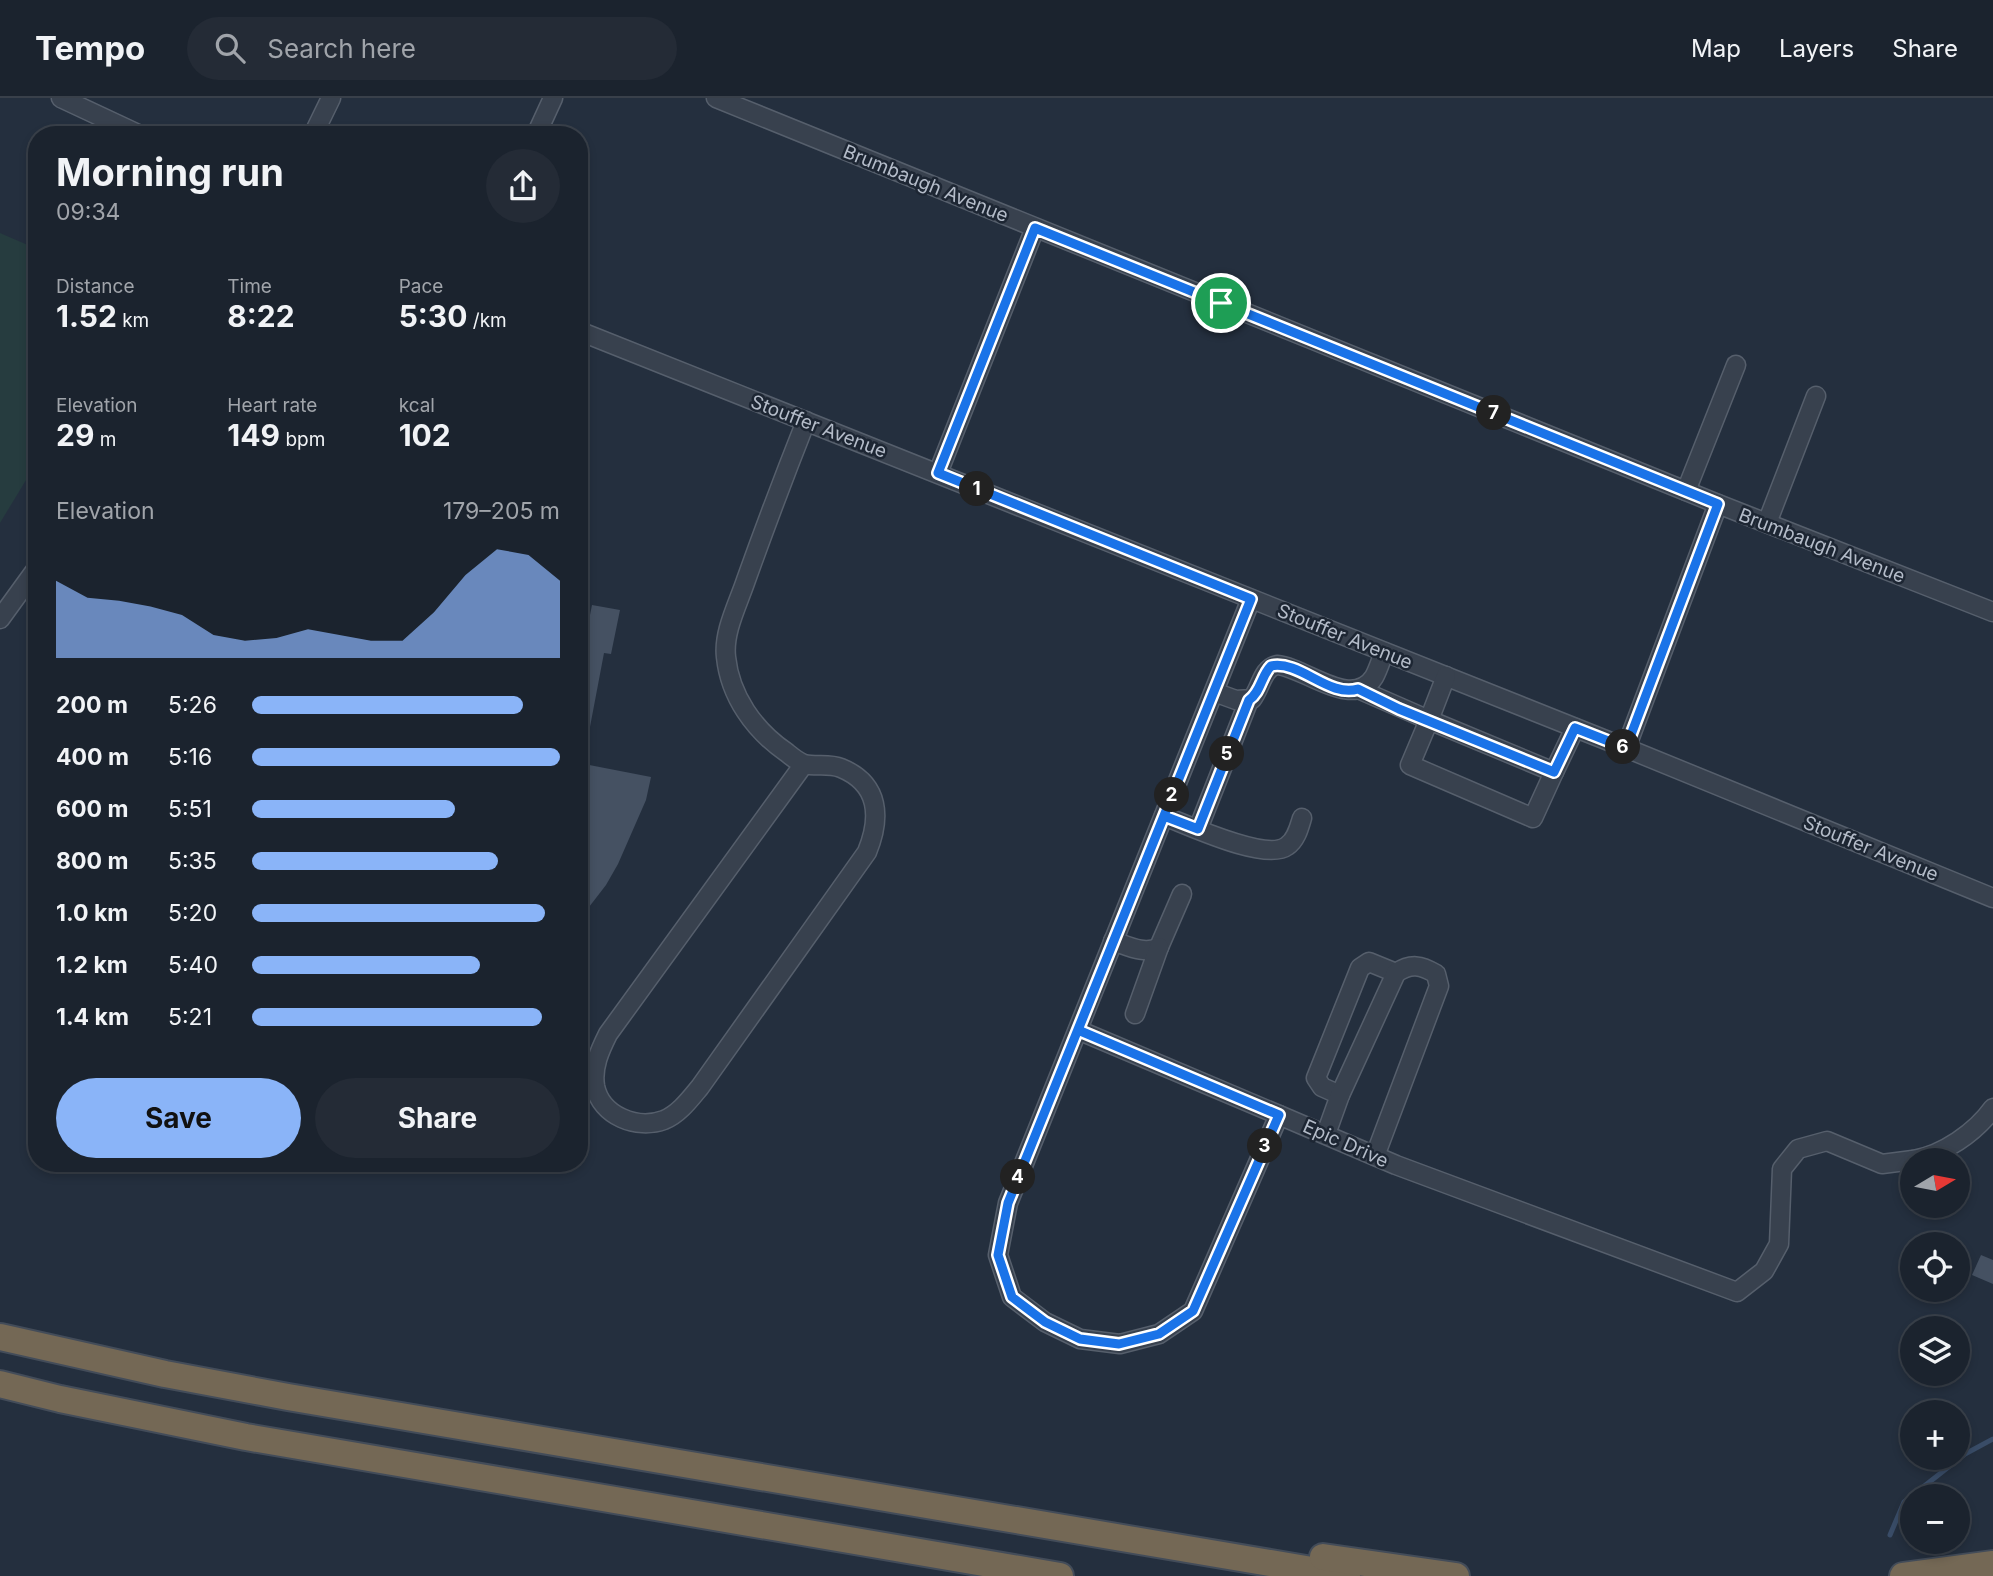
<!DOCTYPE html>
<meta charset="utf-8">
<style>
body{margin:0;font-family:Inter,sans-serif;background:#242b36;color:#f1f3f6;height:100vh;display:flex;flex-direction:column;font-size:26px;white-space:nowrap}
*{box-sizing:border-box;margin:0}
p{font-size:23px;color:#a0a4aa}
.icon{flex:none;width:38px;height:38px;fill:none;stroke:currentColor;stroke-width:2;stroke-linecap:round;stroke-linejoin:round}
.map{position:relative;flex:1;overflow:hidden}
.drawer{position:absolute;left:28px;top:28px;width:560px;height:1046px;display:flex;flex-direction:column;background:#1b232e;border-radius:28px;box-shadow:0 4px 10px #0003,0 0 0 2px #39404a}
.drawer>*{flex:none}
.needle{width:46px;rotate:80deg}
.buttons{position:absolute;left:1900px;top:1050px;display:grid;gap:14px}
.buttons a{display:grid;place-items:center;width:70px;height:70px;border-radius:50%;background:#1b232e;box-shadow:0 4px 10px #0003,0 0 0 2px #39404a;font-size:35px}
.pin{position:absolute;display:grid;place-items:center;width:60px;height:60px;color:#fff;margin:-30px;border:4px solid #fff;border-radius:50%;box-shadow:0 2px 7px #0007}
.km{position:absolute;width:35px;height:35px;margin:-18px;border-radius:50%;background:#222;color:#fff;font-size:19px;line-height:35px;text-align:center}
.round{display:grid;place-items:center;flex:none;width:74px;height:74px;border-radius:37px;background:#242b36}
.overview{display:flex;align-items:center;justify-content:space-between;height:119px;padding:0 28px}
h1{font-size:38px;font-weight:700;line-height:52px}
.stats{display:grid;grid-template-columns:repeat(3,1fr);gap:10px;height:119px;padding:7px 28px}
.stats div{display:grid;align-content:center}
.stats b{font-size:30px;font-weight:700}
.stats small{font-size:19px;font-weight:400}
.stats p{font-size:19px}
.chart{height:196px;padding:14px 28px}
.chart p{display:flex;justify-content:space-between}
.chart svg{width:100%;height:126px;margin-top:7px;fill:#8ab4f8;opacity:.7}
.primary-button{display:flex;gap:14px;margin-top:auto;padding:14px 28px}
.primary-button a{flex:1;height:80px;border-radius:42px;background:#8ab4f8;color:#111;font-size:28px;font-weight:700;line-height:80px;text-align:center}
.primary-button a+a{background:#242b36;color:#f1f3f6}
ul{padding:0 28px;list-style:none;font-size:23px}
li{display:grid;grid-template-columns:112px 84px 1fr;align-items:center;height:52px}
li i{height:18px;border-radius:9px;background:#8ab4f8}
header{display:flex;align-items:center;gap:42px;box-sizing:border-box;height:98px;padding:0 35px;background:#1b232e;border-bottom:2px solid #39404a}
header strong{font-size:33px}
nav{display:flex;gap:38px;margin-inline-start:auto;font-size:24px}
.search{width:490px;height:63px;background:#242b36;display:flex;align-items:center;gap:18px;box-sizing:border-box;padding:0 24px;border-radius:38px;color:#a0a4aa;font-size:26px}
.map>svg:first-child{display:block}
</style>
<header>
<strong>Tempo</strong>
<div class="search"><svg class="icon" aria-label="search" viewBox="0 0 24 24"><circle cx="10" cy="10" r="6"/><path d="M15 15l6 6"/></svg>Search here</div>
<nav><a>Map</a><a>Layers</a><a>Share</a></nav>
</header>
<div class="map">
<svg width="1993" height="1478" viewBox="0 0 1993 1478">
<rect width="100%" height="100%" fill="#242f3e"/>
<path fill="#263c3f" d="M0 135 37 151V364L0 425Z"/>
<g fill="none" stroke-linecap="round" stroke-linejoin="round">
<path stroke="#394c67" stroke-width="5" d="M1890 1437 1904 1404 1965 1356 1993 1341"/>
</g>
<g fill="#455162">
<path d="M592 507 620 512 611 556 604 555 586 650H579V515L590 517Z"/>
<path d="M579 665 651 679 646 702 618 766 606 787 579 822Z"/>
<path d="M1981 1157 1993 1162V1186L1972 1177Z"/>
</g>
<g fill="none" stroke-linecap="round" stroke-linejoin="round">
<g stroke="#565f6c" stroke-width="21">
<g id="minor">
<path d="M61 0 140 37"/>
<path d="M716 0 1718 406 1993 514"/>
<path d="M313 37 331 0"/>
<path d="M536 37 553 0"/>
<path d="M579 233 1626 650 1993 800"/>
<path d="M938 375 1035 130"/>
<path d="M1686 393 1736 267"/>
<path d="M1767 425 1816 298"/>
<path d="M1251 501 1008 1105 998 1157 1012 1199 1045 1224 1080 1241 1120 1246 1159 1236 1193 1213 1279 1017 1396 1067 1737 1194 1764 1173 1779 1146 1782 1071 1798 1051 1827 1043 1882 1066 1913 1062"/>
<path d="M0 521 37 470"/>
<path d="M1446 578 1429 622 1554 674 1575 630"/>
<path d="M1358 591 1429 622 1410 667 1533 720 1554 674"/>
<path d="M1214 594 1236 602 1252 601C1261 590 1262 570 1277 567 1305 569 1352 613 1374 579 1378 572 1381 562 1384 554"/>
<path d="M1626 650 1718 406"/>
<path d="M804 666 608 936C600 952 592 969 595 988 601 1018 637 1032 664 1022 679 1016 690 1001 700 989L867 754C881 720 880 686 841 670 829 665 816 669 804 666 798 664 791 658 786 654 754 632 730 598 726 559 723 534 738 506 746 482 765 429 785 376 806 323"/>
<path d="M1164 718C1188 727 1266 764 1287 748 1296 742 1299 730 1302 720"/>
<path d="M1198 731 1249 602"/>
<path d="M1113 843C1128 848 1145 857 1159 849L1182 796"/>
<path d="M1135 916 1159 849"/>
<path d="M1078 932 1279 1017"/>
<path d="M1340 997 1322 989 1316 980 1360 870 1369 864 1396 875"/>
<path d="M1326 1036 1340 997 1396 875C1411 865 1421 867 1436 876L1439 888 1375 1058"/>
<path d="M1913 1062C1943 1057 1976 1034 1993 1010"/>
</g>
</g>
<g stroke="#434c59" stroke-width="30">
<g id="highway">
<path d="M0 1239 165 1276 288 1299 1347 1478"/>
<path d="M0 1286 60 1301 246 1339 1060 1478"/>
<path d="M1323 1459 1456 1478"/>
<path d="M1903 1478 1993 1466"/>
</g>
</g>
<use href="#minor" stroke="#38414e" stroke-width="18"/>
<use href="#highway" stroke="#746855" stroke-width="26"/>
</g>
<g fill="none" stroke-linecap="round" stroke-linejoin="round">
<g stroke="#fff" stroke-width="14">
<path id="route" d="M1221 205 1035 130 938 375 1251 501 1078 932 1279 1017 1193 1213 1159 1236 1119 1246 1080 1241 1045 1224 1012 1199 998 1157 1008 1105 1164 718 1198 731 1249 602C1261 594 1261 578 1271 568 1300 562 1329 600 1358 591L1399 611 1554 674 1575 630 1626 650 1718 406 1221 205"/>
</g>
<use href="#route" stroke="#1a73e8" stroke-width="9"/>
</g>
<g text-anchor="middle" stroke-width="5" stroke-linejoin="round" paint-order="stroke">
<g font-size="19" fill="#b4bcc9" stroke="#1d2633">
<text transform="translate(926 85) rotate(22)" y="7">Brumbaugh Avenue</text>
<text transform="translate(819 328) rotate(21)" y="7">Stouffer Avenue</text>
<text transform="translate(1822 447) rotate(21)" y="7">Brumbaugh Avenue</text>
<text transform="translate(1345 538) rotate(22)" y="7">Stouffer Avenue</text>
<text transform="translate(1871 750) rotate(22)" y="7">Stouffer Avenue</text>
<text transform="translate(1346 1045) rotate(24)" y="7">Epic Drive</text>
</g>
</g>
</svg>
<div class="buttons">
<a><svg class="needle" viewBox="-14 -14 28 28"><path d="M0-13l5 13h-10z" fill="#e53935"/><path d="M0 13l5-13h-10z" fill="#a0a4aa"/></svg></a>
<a><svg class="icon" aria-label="locate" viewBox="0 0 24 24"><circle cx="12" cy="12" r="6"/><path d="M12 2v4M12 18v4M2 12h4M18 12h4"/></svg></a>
<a><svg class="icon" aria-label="layers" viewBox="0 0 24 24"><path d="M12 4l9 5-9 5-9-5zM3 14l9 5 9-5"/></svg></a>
<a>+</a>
<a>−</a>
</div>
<div class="pin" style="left:1221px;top:205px;background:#1e9e55"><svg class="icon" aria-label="arrive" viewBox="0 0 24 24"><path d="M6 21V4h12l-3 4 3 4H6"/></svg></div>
<b class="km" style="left:977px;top:391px">1</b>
<b class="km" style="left:1172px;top:697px">2</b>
<b class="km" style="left:1265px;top:1048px">3</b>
<b class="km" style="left:1018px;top:1079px">4</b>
<b class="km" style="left:1227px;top:656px">5</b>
<b class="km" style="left:1623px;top:649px">6</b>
<b class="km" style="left:1494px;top:315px">7</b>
<section class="drawer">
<div class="overview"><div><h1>Morning run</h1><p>09:34</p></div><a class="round"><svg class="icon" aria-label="share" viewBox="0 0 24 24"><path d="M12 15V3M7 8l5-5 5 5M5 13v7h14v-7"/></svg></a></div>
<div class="stats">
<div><p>Distance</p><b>1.52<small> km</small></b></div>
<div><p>Time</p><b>8:22</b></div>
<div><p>Pace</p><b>5:30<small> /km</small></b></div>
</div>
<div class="stats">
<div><p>Elevation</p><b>29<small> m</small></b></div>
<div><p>Heart rate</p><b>149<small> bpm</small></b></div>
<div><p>kcal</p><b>102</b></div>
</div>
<div class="chart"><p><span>Elevation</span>179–205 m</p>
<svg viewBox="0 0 160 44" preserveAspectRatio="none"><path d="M0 44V17L10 23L20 24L30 26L40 29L50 36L60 38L70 37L80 34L90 36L100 38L110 38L120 28L130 15L140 6L150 8L160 17V44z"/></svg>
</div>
<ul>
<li><b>200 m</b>5:26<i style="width:88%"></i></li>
<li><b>400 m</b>5:16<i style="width:100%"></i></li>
<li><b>600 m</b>5:51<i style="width:66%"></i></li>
<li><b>800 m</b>5:35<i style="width:80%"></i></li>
<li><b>1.0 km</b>5:20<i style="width:95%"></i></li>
<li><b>1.2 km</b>5:40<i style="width:74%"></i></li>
<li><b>1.4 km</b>5:21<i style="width:94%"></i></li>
</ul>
<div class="primary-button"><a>Save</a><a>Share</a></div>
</section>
</div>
